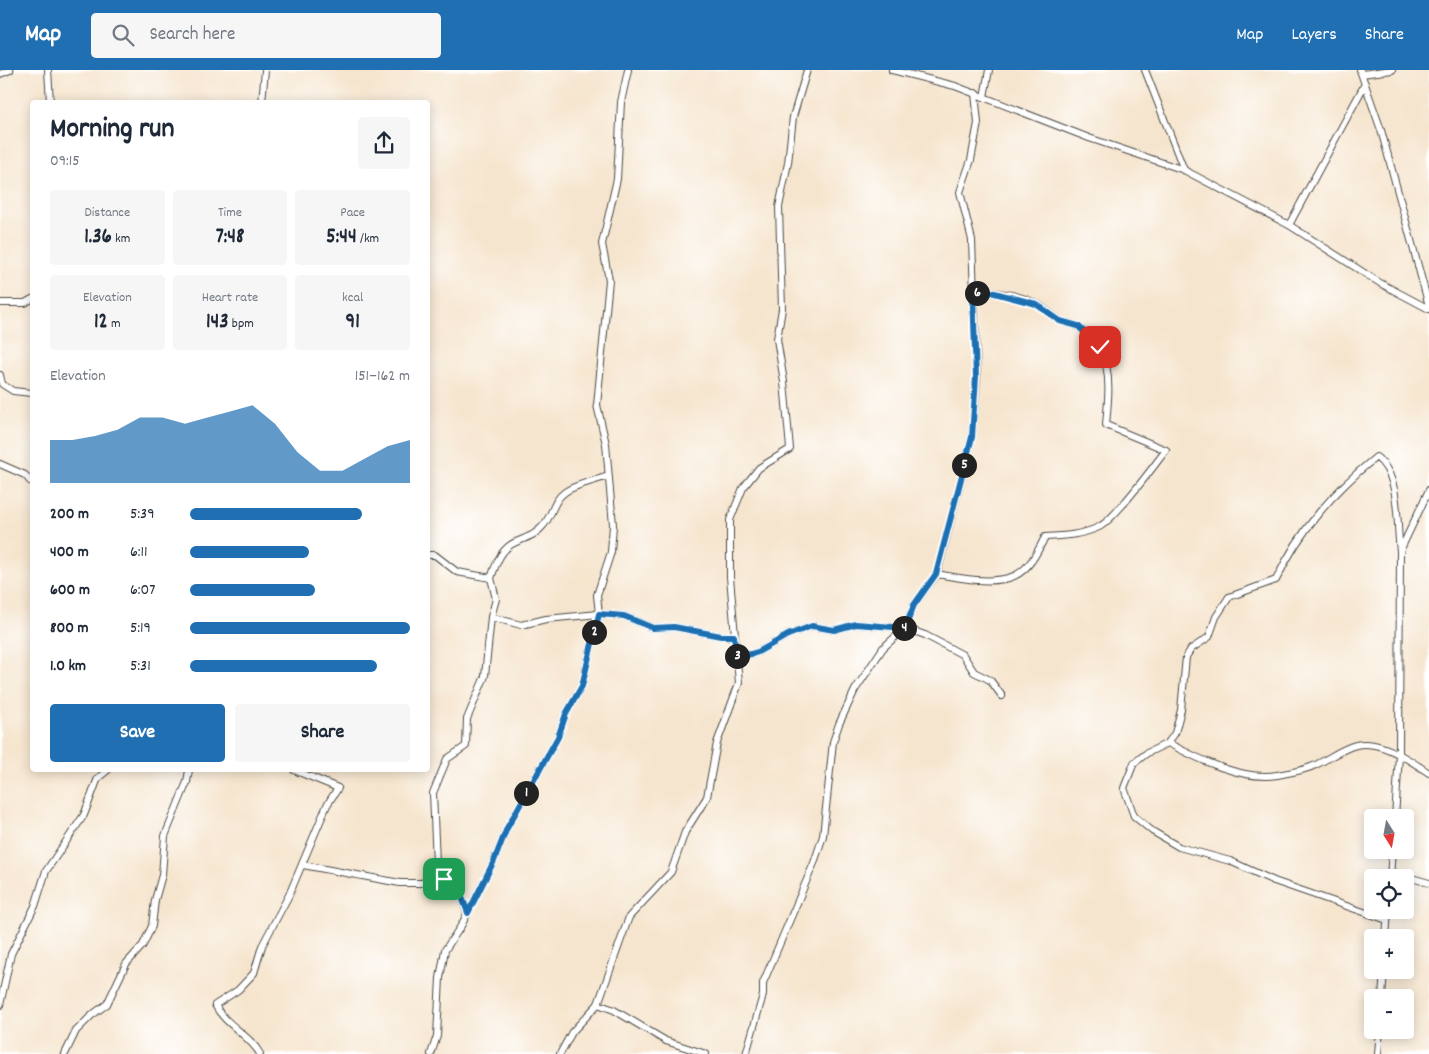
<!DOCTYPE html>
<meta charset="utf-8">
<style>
body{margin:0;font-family:Dekko,sans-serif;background:#f6f6f7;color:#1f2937;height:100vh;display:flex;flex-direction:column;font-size:19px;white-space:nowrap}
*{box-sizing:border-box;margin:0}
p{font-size:16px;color:#747a83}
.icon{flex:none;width:28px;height:28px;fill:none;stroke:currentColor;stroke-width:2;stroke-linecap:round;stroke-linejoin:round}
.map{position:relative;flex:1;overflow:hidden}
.details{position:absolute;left:30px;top:30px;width:400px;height:672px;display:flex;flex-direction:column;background:#fff;border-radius:5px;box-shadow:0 2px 12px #0003}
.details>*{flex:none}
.needle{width:32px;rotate:169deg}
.fabs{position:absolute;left:1364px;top:739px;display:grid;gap:10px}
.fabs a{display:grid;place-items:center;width:50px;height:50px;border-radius:5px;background:#fff;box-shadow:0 2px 12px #0003;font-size:25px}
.pin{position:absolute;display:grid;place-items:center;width:42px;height:42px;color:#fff;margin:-21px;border-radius:10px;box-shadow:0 2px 8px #0006}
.km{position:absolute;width:25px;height:25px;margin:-12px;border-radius:50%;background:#222;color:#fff;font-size:14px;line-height:25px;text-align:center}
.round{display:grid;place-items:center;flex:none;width:52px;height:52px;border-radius:5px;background:#f6f6f7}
.headline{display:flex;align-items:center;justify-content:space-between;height:85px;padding:0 20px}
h1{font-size:28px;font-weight:700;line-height:38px}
.metrics{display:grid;grid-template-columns:repeat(3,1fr);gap:8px;height:85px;padding:5px 20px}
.metrics div{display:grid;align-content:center;border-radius:5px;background:#f6f6f7;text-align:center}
.metrics b{font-size:21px;font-weight:700}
.metrics small{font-size:14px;font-weight:400}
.metrics p{font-size:14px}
.chart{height:140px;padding:10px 20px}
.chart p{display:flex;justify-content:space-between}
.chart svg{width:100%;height:90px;margin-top:5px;fill:#1f6fb2;opacity:.7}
.button{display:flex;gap:10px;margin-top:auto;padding:10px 20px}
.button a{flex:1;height:58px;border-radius:5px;background:#1f6fb2;color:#fff;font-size:20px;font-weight:700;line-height:58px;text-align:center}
.button a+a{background:#f6f6f7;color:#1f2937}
ul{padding:0 20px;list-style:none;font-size:16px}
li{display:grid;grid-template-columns:80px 60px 1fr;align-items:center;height:38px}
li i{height:12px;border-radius:6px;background:#1f6fb2}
header{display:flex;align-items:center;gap:30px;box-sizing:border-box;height:70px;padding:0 25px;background:#1f6fb2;color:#fff}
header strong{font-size:24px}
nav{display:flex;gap:28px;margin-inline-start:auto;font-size:18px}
.search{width:350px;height:45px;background:#f6f6f7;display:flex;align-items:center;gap:12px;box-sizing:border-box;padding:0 18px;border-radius:5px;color:#747a83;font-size:19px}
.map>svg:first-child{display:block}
</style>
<header>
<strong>Map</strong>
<div class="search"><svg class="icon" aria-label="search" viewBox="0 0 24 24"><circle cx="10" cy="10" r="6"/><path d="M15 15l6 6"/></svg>Search here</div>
<nav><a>Map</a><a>Layers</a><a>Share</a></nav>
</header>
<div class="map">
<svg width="1429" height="984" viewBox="0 0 1429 984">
<rect width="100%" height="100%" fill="#fff"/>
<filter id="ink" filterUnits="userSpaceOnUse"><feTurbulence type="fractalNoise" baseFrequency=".02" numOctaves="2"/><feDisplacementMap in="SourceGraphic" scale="10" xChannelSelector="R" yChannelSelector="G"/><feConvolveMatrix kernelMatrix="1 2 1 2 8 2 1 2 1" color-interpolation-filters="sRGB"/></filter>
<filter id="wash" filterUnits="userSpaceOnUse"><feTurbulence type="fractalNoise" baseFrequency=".0096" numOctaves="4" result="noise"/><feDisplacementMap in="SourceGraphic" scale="20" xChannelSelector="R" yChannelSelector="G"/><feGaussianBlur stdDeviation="1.12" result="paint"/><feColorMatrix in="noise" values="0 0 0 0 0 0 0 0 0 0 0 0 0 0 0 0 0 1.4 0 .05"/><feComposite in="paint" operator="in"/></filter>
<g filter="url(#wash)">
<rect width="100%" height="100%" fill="#f6e5ce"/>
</g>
<g filter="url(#ink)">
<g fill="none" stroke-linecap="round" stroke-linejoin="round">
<g stroke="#494743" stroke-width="8">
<g id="minor">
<path d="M48 0 50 32"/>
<path d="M892 0 955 16 1089 68 1184 100 1289 155 1380 213 1429 239"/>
<path d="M1145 0 1184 100"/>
<path d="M1360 0 1381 60 1429 236"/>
<path d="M0 4 10 0"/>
<path d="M1362 4 1392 0"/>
<path d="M984 27 989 0"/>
<path d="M262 32 265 0"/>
<path d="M1289 155 1365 14"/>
<path d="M0 233H25L32 229"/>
<path d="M0 305 2 314 13 321 32 323"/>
<path d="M0 394 25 405 30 411"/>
<path d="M428 485H435L457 502 491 508 496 529 491 547 521 555 546 549 599 544 624 546 653 558 674 557 721 566H735"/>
<path d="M937 504C958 508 994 515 1014 506 1029 500 1038 481 1045 467 1064 466 1082 465 1099 457 1114 450 1154 396 1166 380L1106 355C1109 318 1115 282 1080 258 1074 253 1065 254 1059 250 1051 245 1045 238 1037 234 1017 224 995 221 973 223"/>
<path d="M491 508C496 494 501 478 516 472 527 467 534 466 542 457 553 446 552 431 565 422 576 414 595 411 608 406"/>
<path d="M737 588 758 582 788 565 812 556 834 560 856 554 905 558 925 565 963 585 974 602 990 610 1002 626"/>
<path d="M1168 673C1198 689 1243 711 1277 705 1288 703 1301 701 1311 697 1326 691 1340 679 1356 675 1380 669 1410 690 1429 703"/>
<path d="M1395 748 1399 685 1400 481 1429 420"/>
<path d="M303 795 400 813H421L442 806"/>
<path d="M1391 802 1429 813"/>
<path d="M1390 808 1392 780"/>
<path d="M467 843 460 822 444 809 436 793 433 723 447 689 466 676 467 649 485 606 491 547"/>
<path d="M1387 850 1274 811 1230 791 1179 777 1152 761 1134 746 1124 718 1134 693 1147 683 1168 673 1175 663 1181 640 1186 587 1191 579 1209 567 1216 547 1229 527 1276 510C1300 460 1333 422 1376 387 1401 405 1396 452 1400 481"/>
<path d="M1386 868 1388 840"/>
<path d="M1382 928 1384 900"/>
<path d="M598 934 614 940 666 971 706 984"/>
<path d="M0 935 11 884 35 836 46 801 84 745 98 708 108 700"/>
<path d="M65 984 76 961 92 945 107 934 126 894 143 875 152 856 155 830 162 805 165 766 187 712 189 700"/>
<path d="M260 984C250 965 225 955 215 935L238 920 254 903 262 876 289 825 327 735 338 718 294 700"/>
<path d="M431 984 437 966 440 908 445 880 461 856 494 791 507 758 558 667 566 644 582 616 599 544 597 525 611 482 613 455 606 374 597 335 609 210 602 174 617 109 621 32 628 0"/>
<path d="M560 984 572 962 598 934 629 847 671 802 685 762 707 727 717 673 739 613 730 507V450L743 418 759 398 790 379 784 312 777 269 782 239 779 137 788 93 793 47 807 0"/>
<path d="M746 984 763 925V913L814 793 823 766 833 672 839 654 855 620 883 578 905 558 914 535 937 504 972 367 977 307 972 170 960 122 971 90 978 53 975 23"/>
<path d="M1378 984 1380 960"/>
</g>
</g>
<use href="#minor" stroke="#fff" stroke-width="6"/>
</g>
</g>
<g fill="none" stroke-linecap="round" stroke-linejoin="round" filter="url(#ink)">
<g stroke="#fff" stroke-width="10">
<path id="route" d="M444 809 460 822 468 843 494 791 507 758 558 667 566 644 582 616 599 544 624 546 653 558 674 557 721 566H734L737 588 758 582 788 565 812 556 834 560 856 554 905 558 914 535 936 504 972 367 976 307 973 223 991 222 1036 234 1060 251 1078 256 1100 277"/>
</g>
<use href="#route" stroke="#1f6fb2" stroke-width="6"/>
</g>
</svg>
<div class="fabs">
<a><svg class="needle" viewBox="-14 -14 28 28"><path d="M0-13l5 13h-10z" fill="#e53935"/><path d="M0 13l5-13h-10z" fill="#747a83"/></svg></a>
<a><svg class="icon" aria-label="locate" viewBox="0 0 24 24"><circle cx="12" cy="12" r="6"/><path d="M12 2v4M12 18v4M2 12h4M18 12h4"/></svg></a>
<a>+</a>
<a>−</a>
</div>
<div class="pin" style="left:444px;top:809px;background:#1e9e55"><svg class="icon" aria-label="arrive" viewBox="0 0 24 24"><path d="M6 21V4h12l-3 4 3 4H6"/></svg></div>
<div class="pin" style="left:1100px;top:277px;background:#d93025"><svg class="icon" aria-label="check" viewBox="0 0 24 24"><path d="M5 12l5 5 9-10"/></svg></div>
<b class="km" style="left:526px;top:723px">1</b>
<b class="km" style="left:594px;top:562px">2</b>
<b class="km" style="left:737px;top:586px">3</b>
<b class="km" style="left:904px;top:558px">4</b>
<b class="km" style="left:964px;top:395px">5</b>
<b class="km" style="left:977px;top:223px">6</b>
<section class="details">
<div class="headline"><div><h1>Morning run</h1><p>09:15</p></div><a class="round"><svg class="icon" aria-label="share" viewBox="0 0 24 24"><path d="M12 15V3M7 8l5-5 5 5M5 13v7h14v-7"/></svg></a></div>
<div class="metrics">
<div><p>Distance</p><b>1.36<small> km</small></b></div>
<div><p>Time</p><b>7:48</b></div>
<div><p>Pace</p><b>5:44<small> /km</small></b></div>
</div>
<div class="metrics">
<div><p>Elevation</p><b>12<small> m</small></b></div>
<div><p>Heart rate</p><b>143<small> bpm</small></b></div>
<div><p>kcal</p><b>91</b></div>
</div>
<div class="chart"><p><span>Elevation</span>151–162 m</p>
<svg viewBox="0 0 160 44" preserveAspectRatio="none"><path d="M0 44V23L10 23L20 21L30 18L40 12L50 12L60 15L70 12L80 9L90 6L100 15L110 29L120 38L130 38L140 32L150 26L160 23V44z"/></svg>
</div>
<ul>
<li><b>200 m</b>5:39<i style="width:78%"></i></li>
<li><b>400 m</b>6:11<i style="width:54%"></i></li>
<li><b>600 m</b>6:07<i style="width:57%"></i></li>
<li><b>800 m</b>5:19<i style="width:100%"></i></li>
<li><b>1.0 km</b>5:31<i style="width:85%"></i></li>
</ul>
<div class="button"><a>Save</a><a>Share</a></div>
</section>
</div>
